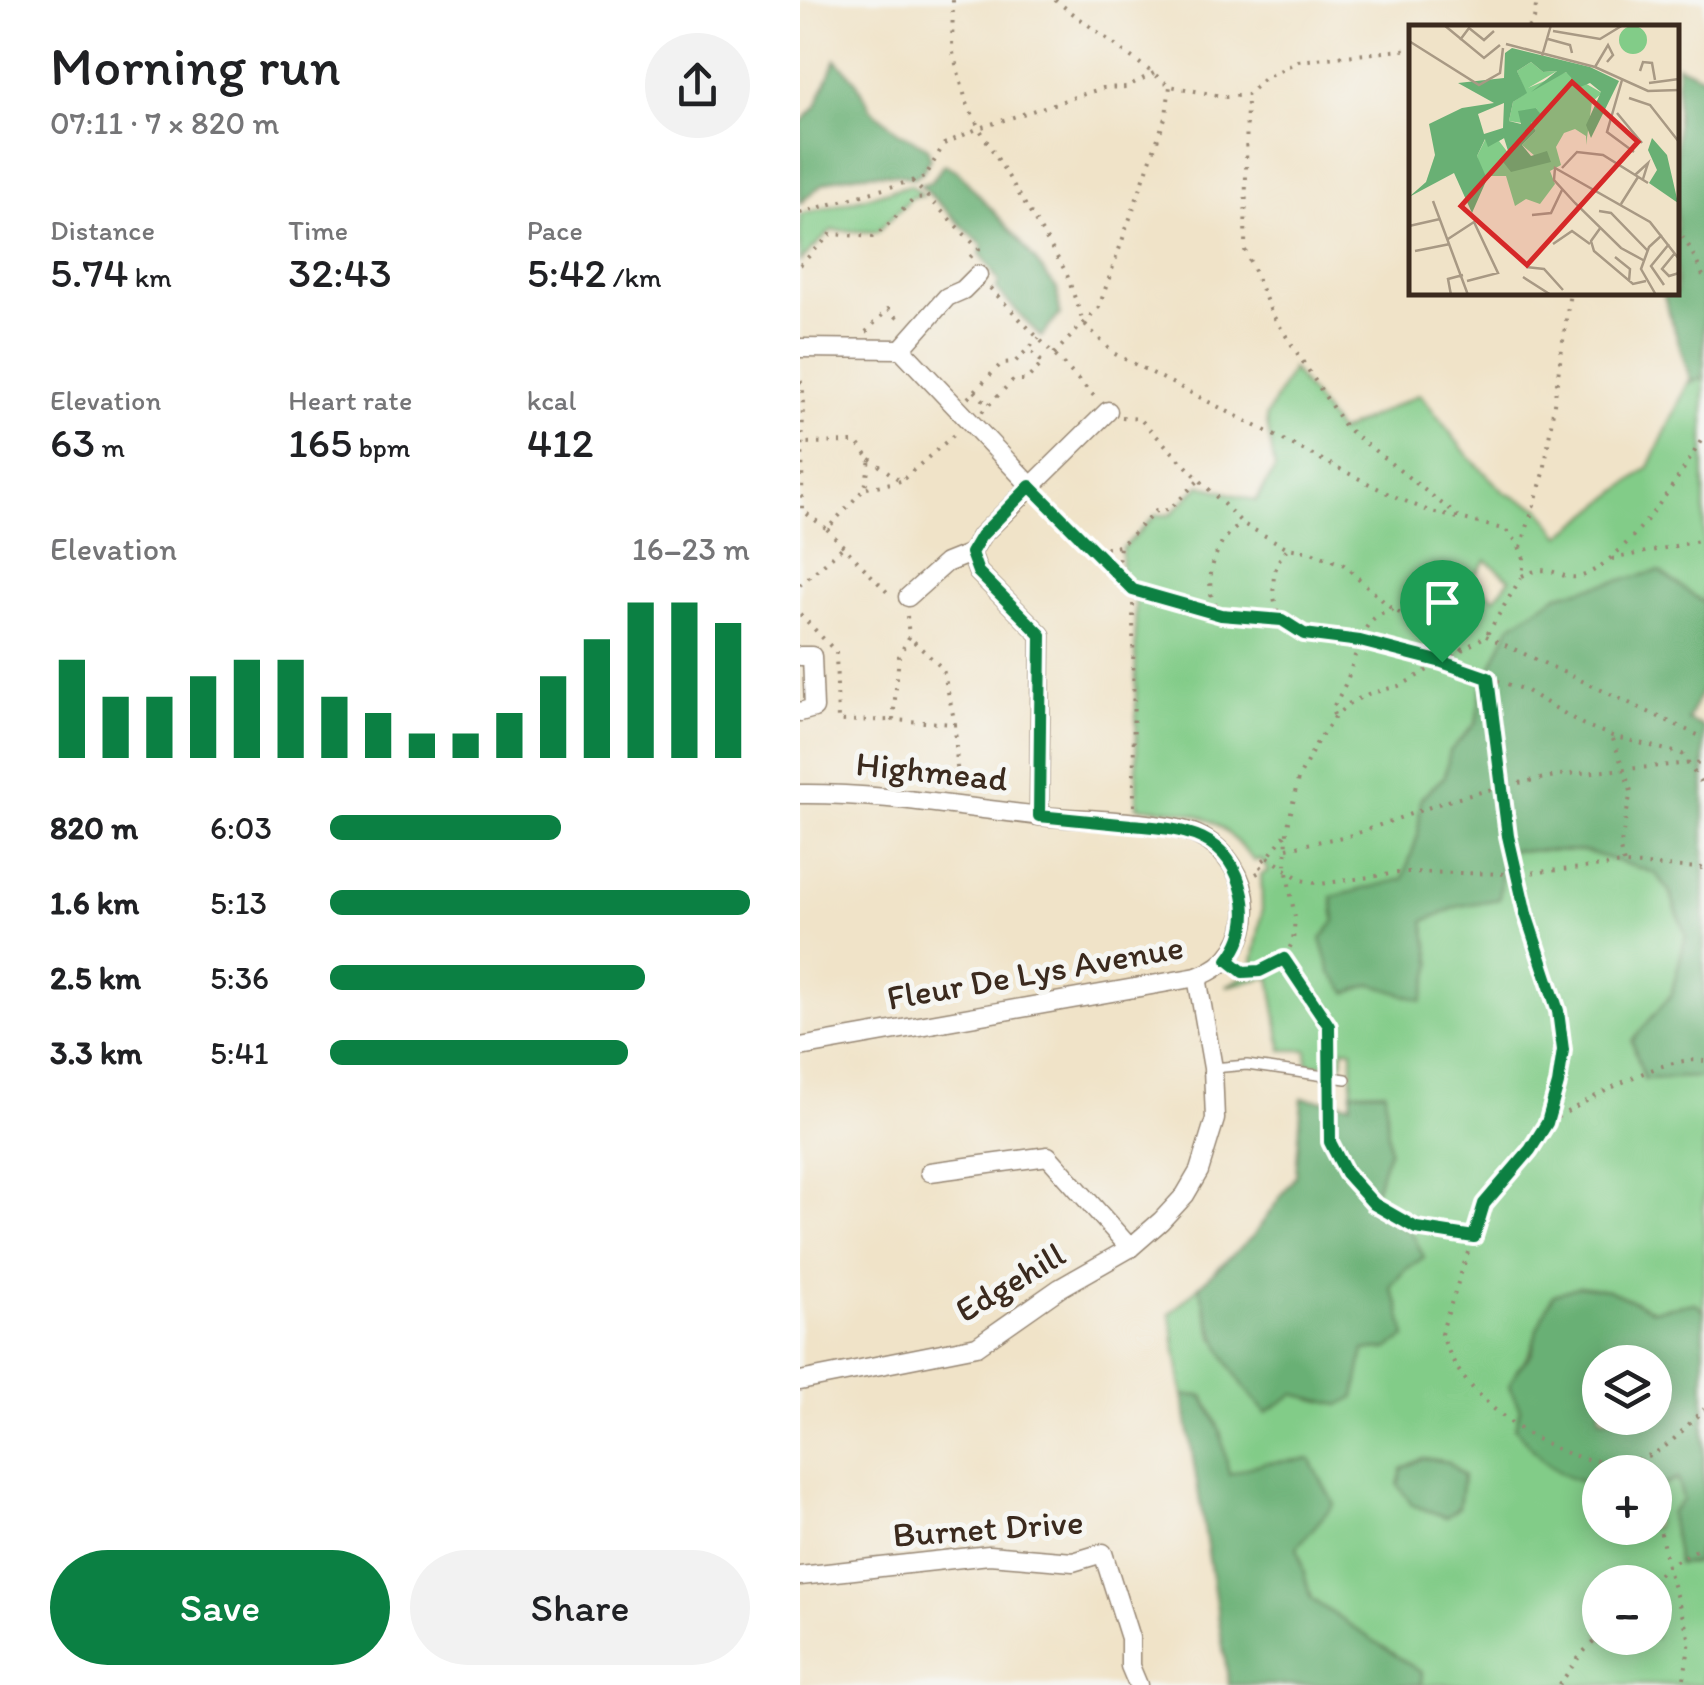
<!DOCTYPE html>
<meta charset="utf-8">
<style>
body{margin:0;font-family:Itim,sans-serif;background:#f2f2f2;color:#202124;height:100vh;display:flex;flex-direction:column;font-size:38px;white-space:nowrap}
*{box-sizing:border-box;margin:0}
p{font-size:32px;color:#757577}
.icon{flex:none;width:55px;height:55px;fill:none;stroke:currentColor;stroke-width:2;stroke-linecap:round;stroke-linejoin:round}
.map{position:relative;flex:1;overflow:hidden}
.panel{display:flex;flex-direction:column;background:#fff;width:800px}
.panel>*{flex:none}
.fabs{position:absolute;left:782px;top:1345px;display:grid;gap:20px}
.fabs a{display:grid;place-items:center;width:90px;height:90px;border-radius:50%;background:#fff;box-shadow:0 5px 25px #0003;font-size:50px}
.pin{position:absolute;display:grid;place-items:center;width:85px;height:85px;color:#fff;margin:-102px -42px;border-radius:50% 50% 50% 0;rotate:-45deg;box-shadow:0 0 10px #0007}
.pin .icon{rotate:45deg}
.round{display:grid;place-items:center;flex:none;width:105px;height:105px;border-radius:52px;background:#f2f2f2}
.overview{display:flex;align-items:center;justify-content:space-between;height:170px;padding:0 50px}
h1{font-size:55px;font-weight:600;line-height:75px}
.stats{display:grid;grid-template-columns:repeat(3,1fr);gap:15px;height:170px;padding:10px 50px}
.stats div{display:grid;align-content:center}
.stats b{font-size:42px;font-weight:600}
.stats small{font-size:28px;font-weight:400}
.stats p{font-size:28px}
.chart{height:280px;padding:20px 50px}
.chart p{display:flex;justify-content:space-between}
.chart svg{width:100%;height:180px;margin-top:10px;stroke:#0b8043;stroke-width:6}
.action{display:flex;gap:20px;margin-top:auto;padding:20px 50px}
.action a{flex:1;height:115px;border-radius:60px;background:#0b8043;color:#fff;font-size:40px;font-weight:600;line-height:115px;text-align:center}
.action a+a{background:#f2f2f2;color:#202124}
ul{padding:0 50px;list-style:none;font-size:32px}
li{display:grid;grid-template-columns:160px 120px 1fr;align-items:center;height:75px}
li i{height:25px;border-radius:12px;background:#0b8043}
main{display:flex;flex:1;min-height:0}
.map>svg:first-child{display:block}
</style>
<main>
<section class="panel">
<div class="overview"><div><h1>Morning run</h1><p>07:11 · 7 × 820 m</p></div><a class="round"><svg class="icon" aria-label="share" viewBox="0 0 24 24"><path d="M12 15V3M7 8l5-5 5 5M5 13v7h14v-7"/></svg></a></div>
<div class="stats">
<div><p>Distance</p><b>5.74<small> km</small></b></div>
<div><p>Time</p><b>32:43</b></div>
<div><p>Pace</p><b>5:42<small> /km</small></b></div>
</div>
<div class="stats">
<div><p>Elevation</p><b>63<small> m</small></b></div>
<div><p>Heart rate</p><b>165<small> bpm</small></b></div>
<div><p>kcal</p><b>412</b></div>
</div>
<div class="chart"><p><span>Elevation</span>16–23 m</p>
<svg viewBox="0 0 160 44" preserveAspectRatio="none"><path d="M5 44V20M15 44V29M25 44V29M35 44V24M45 44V20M55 44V20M65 44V29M75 44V33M85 44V38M95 44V38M105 44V33M115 44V24M125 44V15M135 44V6M145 44V6M155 44V11"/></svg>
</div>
<ul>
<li><b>820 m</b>6:03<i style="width:55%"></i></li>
<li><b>1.6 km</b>5:13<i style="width:100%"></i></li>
<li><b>2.5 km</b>5:36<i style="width:75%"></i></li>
<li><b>3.3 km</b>5:41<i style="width:71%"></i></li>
</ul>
<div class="action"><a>Save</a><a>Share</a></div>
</section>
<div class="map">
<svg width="904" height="1685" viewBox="0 0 904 1685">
<rect width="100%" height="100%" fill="#f6f6f2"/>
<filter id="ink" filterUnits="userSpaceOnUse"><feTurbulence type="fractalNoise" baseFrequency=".01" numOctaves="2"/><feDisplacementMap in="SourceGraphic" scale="20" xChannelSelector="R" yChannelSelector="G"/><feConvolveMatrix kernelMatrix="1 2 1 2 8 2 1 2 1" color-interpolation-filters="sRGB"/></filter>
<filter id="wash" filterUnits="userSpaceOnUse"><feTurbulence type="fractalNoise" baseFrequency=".0048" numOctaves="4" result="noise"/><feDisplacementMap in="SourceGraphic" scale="40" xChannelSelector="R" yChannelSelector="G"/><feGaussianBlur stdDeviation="2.25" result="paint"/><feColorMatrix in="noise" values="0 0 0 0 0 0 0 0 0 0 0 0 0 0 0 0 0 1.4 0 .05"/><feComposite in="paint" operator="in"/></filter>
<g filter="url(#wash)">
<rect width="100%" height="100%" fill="#f0e3c8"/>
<g fill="#82cc88" stroke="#5e7b53" stroke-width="2.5" fill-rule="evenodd">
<path d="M111 185 123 196 112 197 77 232 32 230 0 261V215Z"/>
<path d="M492 369 539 432 620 394 669 457 705 493 740 508 761 536 849 467 890 379 904 375V604L682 688 676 723 650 751 645 776 621 798 618 835 603 880 532 897 572 984 622 1000 624 921 659 906 699 899 703 850 785 851 855 873 870 892 886 936 871 995 832 1041 904 1077V1311L895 1303 853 1310 808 1290 737 1329C732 1358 721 1361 709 1386L720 1409 797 1484 800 1483V1528H855V1489L877 1479 900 1535 904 1522V1685H621L622 1673 511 1599 497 1547 463 1463 429 1474 420 1431 404 1396 383 1395 370 1314 399 1286 414 1338 494 1394 539 1405 564 1350 587 1349 599 1306 590 1287 605 1270 612 1233 569 1207 589 1150 584 1092H552V1050L543 1049 542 1066 507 1064V1050H482L470 977 426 986 443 977 460 975V966L452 967 462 913 461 875 468 871 461 859 454 861C412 812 400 812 337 807L335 592 321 575 322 549 356 515H370L400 485 456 501 475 469 466 417ZM686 560 710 579 695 598 671 580ZM623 1458 649 1462 663 1476 659 1507 602 1469ZM800 1582H855V1638H800Z"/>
</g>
<g fill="#69b074" stroke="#526d49" stroke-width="2.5" fill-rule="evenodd">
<path d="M36 59 57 83 71 109 98 132 127 147 130 158 122 172 113 178C86 171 51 172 25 183 17 187 8 197 0 203V123L15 108Z"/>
<path d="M877 65 904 77V378L891 382 863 293 876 292Z"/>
<path d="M144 164 156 170 215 235 257 289 260 314 241 337 196 289 199 282 180 253 183 246 120 185 131 182Z"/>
<path d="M859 571 904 603V686L888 720 904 727V1077L844 1079 832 1041 871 995 886 936 870 892 855 873 785 851 704 850 699 899 659 906 624 921 632 965 622 1001 572 984 548 993 531 973 521 939 535 921 532 897 603 879 618 835 621 798 645 776 650 751 676 723 682 688 710 626 758 595Z"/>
<path d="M585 1091 589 1150 569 1207 612 1233 624 1257 605 1270 590 1287 599 1306 606 1337 587 1349 564 1350 555 1397 539 1405 494 1394 466 1413C426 1369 416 1343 399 1286L453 1236 496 1175 502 1098 551 1104 552 1092Z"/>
<path d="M780 1286 808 1290 853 1310 895 1303 904 1311V1522L896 1563 878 1564 870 1514 883 1500 877 1479 855 1489V1472H800V1483C761 1485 738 1457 715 1428L720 1409 709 1386 717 1370 732 1353 737 1329 753 1295ZM800 1362H855V1418H800Z"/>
<path d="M383 1395 403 1396 420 1431 429 1474 463 1463 510 1459 534 1504 497 1547 511 1599 622 1673 621 1685H429Z"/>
<path d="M623 1458 649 1462 663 1476 659 1507 646 1517 612 1505 598 1485 602 1469Z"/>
</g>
</g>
<g filter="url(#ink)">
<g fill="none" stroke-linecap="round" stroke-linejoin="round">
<g stroke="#968673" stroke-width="12">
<path id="service" d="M413 1068 447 1065 546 1079"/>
</g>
<g stroke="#968673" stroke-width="21">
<g id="minor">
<path d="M0 348 101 349 231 486"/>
<path d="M101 349 147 297 163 290 178 275"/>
<path d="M108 597 146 563 171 553"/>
<path d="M0 656H12L14 708 0 712"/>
<path d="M0 794C85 793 168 809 252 817 289 820 367 821 397 835 458 863 466 953 397 977L0 1047"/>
<path d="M239 816 241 635 178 572 171 553 181 536 308 411"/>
<path d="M130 1172 248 1156 330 1248"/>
<path d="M0 1381 177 1346 260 1288 330 1248 361 1221 385 1195 399 1171 415 1119 413 1068 397 977"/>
<path d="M0 1576 189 1555 273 1562 303 1553 330 1638V1666L338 1685"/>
</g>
</g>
<g stroke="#968673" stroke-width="4" stroke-dasharray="2.5 8" stroke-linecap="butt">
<path d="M153 0 152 49 166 101 179 128 266 272 283 322 313 353 591 495 631 512 658 518"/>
<path d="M255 0 370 86 426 97 447 95 464 79 498 61 612 49"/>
<path d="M728 28 734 19 737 0"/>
<path d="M112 181 179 249 167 260"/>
<path d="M0 213 125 177 144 144 179 128 303 88 326 87 354 73"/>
<path d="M876 228 890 248 904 278"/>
<path d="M0 265 31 234 75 237 114 199 127 198"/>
<path d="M190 288 295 397"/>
<path d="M66 332 88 309 102 322"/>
<path d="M254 354 299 307 366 115 370 86"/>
<path d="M0 381 3 384 2 510 27 529 65 488 70 459 56 442 3 443"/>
<path d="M175 391 189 406"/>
<path d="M168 398 202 363 215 362 239 338"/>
<path d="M182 412 213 380H226L243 363 228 348"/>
<path d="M322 417 340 419 443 524 488 548 511 552 544 565 593 610 632 627 664 650"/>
<path d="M70 459 101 481 155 434"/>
<path d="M67 488 101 481"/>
<path d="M243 499 317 574"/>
<path d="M27 529 88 593 92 590"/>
<path d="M721 547 744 473 770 292"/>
<path d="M295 549 320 546"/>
<path d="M812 559 904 540"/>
<path d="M722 576C754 560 760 583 782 576 824 562 883 474 904 435"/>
<path d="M0 585 44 546"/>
<path d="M333 590 421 615 482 621 504 634 560 641 642 662 725 690 782 724 812 736 882 754 904 787"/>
<path d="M0 614 36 652 38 721 93 720"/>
<path d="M421 615C418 608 412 600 411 593 407 568 420 534 443 524"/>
<path d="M107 616 109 637 99 656 93 720 155 724 143 669 109 637"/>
<path d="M482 621C470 599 469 566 488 548"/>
<path d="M686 636 904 738"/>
<path d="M688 678 708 836 727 913 758 1011 763 1050 747 1123 730 1150 684 1204 641 1334C647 1347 653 1364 662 1375 701 1427 793 1487 858 1451 874 1442 890 1422 904 1409"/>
<path d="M534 715 532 709C537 700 543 690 547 680 558 653 560 614 593 610"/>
<path d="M155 724 158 789"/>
<path d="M813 739 831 791 820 849 824 864"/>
<path d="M334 806 333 590 317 574 320 546 356 511 369 510 398 481"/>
<path d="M487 848 552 835 644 802 703 786 760 775 904 762"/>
<path d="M468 857 501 880 520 884 605 872 717 874 824 864 904 868"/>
<path d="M456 874 463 870 459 863 468 857 485 835"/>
<path d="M484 959 529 1027 531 1066"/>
<path d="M438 968 443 972 472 967 484 959 493 941 495 918 486 867 487 831 498 779 517 742 535 717 548 704 568 694 602 685 686 636 722 576 724 559 717 542 706 530 660 518 545 427 472 314 445 250 447 95"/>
<path d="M530 1090V1142L545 1173 574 1203 616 1228 674 1237"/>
<path d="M748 1122C788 1102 860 1054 904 1061"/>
<path d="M840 1459 847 1472"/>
<path d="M855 1502 867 1566 890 1640 883 1685"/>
<path d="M852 1582 867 1566 904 1546"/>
<path d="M759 1685 782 1653 800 1636"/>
</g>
<use href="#service" stroke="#fff" stroke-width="9"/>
<use href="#minor" stroke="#fff" stroke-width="18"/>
</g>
</g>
<g fill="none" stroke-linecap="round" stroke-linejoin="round" filter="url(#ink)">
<g stroke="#fff" stroke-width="20">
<path id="route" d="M230 486 333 590 421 615 482 620 504 634 560 641 642 662 688 678 708 836 726 914 758 1011 763 1050 758 1084 747 1123 730 1150 684 1204 674 1237 616 1228 574 1204 546 1173 530 1142 529 1026 484 959 460 971 443 972 428 960C443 941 448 919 443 895 430 833 384 829 331 825 300 822 270 819 239 816L241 635 178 572 171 553 181 536Z"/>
</g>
<use href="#route" stroke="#0b8043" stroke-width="12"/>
</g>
<g text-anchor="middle" stroke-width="10" stroke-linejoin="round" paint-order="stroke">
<g font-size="35" fill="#3b2a1e" stroke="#f6f6f2">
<text transform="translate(132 771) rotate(6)" y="12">Highmead</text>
<text transform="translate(235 972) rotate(-10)" y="12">Fleur De Lys Avenue</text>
<text transform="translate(210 1282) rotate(-31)" y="12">Edgehill</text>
<text transform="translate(188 1528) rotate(-4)" y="12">Burnet Drive</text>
</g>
</g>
<g transform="translate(609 25)">
<rect width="270" height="270" fill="#f0e3c8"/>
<path d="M210 15a14 14 0 1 1 28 0a14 14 0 1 1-28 0ZM122 37 134 47 148 46 119 63 157 47 193 68 183 77 177 120V111L166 104 155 108 147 122 152 140 141 146 146 159 131 179 117 174 106 181 97 151H72L68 131 77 113H95L90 116 100 129 91 133 116 143 132 136 113 120 127 106 122 98 132 91 127 83 113 98 100 96 104 77 117 68 108 46Z" fill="#82cc88"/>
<path d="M103 23 181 42 210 56 182 113 177 100 192 67 181 58 171 62 157 47 122 67 148 46 134 47 122 37 108 46 118 68 104 77 100 96 112 99 109 86 127 83 133 91 122 98 127 106 113 120 122 131 138 126 142 137 102 147 91 133 100 129 95 113 79 122 76 114 68 131 78 154 63 188 45 148 0 172 17 157 26 130 20 99 53 83 85 78 49 58 95 53 96 28ZM95 78 94 103 75 109 69 89ZM243 113 258 130 269 178 240 158 248 145 239 125Z" fill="#69b074" fill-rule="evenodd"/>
<path fill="none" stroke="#a89984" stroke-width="2.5" d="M35 0 75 33 91 20M144 6 191 14 214 0M139 14 161 20 163 28M51 15 60 3 75 15 85 6M0 16 70 60 91 48 94 23M97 19 186 42 239 66 270 65M133 31 142 0M186 42 199 20 204 30 198 37M231 46 234 37 243 38 246 55M213 55 198 107 225 127M240 58 270 54M220 73 241 80 270 117M208 88 233 118M153 143 168 127 194 130 239 158M226 150 239 138 234 154M24 176 59 270M212 179 229 152M190 186 202 188 238 225M123 190 142 188 153 165M0 201 31 194M192 202 182 216 185 226 224 259 237 256M39 214 65 197 89 248 58 256M144 219 163 206 181 219M6 226 41 219M266 228 253 244 260 251 270 248M206 232 221 244 220 256M234 235 212 223 166 178 145 155 146 143 241 197 270 234M117 242 135 244 154 265M114 252 142 270M255 260 242 241 260 219M42 270 39 254 54 250M247 270 232 244 240 222 253 210"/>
<path fill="#d62828" fill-opacity="0.15" stroke="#d62828" stroke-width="5" d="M163 57 229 117 118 240 52 181Z"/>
<rect width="270" height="270" fill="none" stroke="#3b2a1e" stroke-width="5"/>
</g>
</svg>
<div class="fabs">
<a><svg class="icon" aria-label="layers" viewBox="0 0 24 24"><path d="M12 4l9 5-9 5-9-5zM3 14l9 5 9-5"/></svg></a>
<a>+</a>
<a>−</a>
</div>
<div class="pin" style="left:642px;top:662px;background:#1e9e55"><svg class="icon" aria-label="arrive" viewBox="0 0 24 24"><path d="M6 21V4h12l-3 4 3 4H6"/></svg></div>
</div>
</main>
